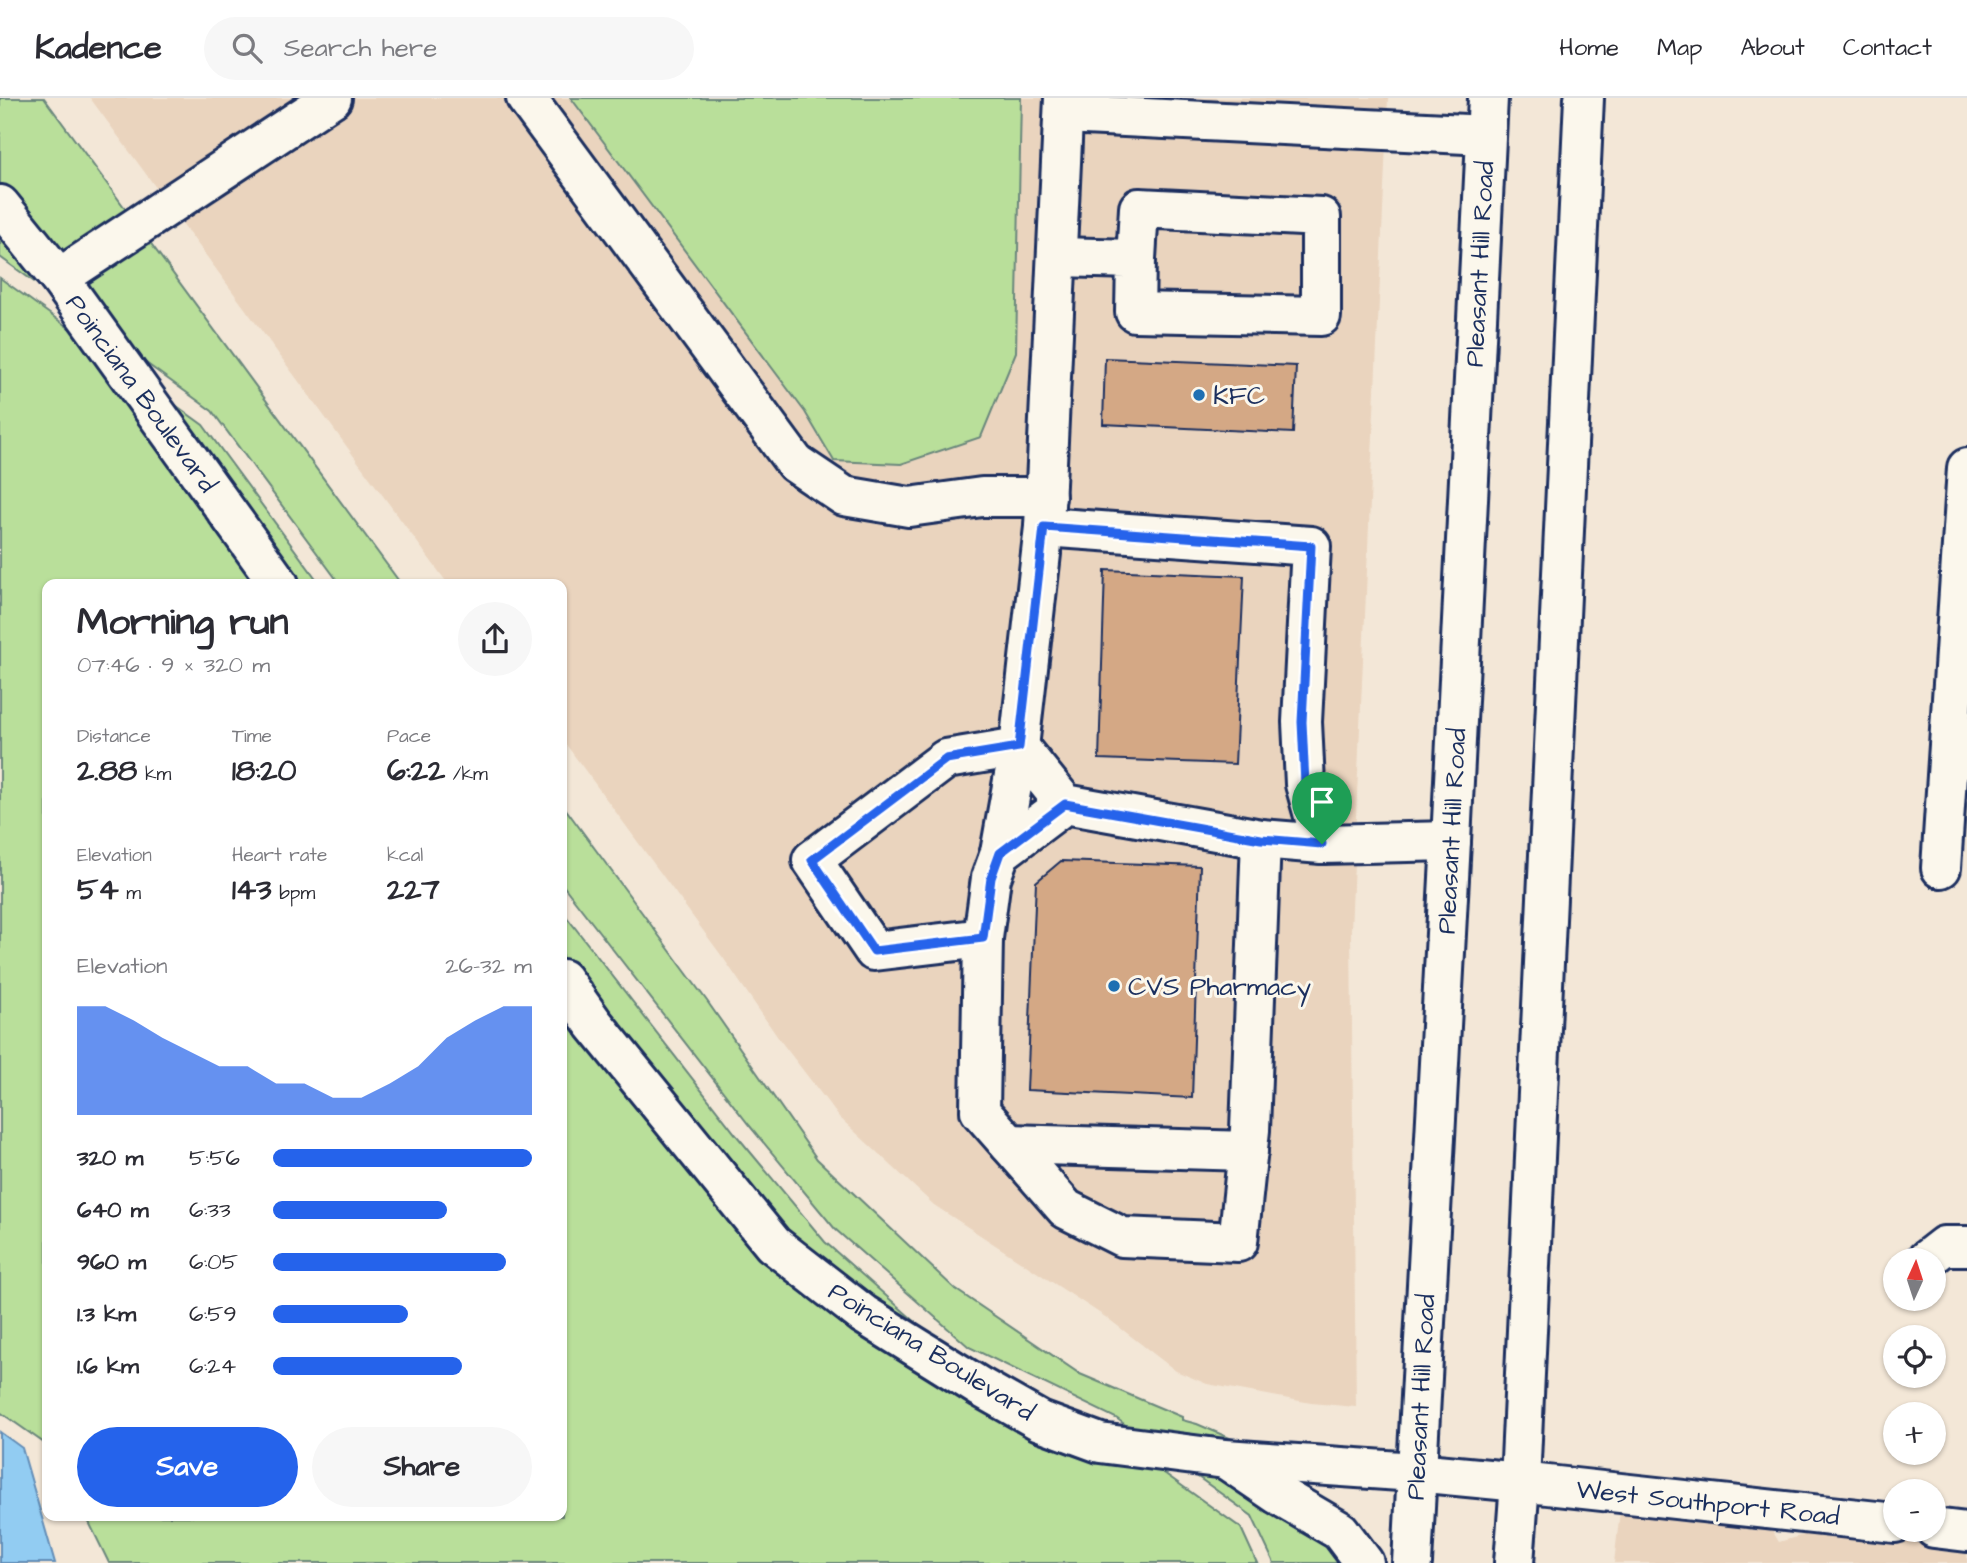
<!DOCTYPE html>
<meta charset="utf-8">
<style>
body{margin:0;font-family:"Architects Daughter",sans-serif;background:#f7f7f7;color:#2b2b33;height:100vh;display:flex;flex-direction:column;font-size:26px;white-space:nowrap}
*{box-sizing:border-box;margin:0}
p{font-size:23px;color:#7c7c81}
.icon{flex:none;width:38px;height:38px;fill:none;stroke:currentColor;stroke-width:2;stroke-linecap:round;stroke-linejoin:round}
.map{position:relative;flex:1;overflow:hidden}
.side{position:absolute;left:42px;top:481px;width:525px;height:942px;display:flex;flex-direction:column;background:#fff;border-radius:14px;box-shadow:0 2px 5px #0004}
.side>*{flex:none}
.needle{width:46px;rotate:3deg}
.tools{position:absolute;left:1883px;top:1150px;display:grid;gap:14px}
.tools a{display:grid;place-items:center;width:63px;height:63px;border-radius:50%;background:#fff;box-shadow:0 2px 5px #0004;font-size:35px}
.pin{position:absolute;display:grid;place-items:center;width:60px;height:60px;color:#fff;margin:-72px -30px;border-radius:50% 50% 50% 0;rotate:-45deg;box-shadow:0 0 7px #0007}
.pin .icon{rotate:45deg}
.round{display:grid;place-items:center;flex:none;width:74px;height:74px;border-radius:37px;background:#f7f7f7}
.head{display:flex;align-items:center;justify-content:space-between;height:119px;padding:0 35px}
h1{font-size:38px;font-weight:800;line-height:52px}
.stats{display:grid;grid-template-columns:repeat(3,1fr);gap:10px;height:119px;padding:7px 35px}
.stats div{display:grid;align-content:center}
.stats b{font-size:30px;font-weight:800}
.stats small{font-size:19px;font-weight:400}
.stats p{font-size:19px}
.chart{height:196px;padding:14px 35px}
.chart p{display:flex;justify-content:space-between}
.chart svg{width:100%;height:126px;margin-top:7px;fill:#2563eb;opacity:.7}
.cta{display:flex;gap:14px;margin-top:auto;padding:14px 35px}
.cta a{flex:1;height:80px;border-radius:42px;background:#2563eb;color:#fff;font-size:28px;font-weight:800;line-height:80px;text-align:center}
.cta a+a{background:#f7f7f7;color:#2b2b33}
ul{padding:0 35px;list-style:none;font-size:23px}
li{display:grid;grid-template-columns:112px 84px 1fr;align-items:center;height:52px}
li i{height:18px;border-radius:9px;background:#2563eb}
header{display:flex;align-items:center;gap:42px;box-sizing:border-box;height:98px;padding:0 35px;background:#fff;border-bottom:2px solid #e1e1e2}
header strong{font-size:33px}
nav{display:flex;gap:38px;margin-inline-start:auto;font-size:24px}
.search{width:490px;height:63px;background:#f7f7f7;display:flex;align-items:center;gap:18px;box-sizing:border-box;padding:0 24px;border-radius:38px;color:#7c7c81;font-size:26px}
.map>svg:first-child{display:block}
</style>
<header>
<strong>Kadence</strong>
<div class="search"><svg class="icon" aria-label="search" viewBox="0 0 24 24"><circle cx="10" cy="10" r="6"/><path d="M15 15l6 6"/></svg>Search here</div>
<nav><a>Home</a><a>Map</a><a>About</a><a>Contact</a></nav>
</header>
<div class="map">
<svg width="1967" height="1465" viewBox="0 0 1967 1465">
<rect width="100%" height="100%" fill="#f3e7d7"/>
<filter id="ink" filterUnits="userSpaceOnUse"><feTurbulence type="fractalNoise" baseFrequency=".0143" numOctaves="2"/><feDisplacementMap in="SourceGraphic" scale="14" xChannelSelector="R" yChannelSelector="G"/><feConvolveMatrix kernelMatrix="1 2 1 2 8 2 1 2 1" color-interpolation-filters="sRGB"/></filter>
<g filter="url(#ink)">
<g fill="#ead4be">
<path d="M90 0H571L805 314 834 363 1016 254 1021 0H1388L1351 832 1356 1309 1311 1305 1207 1286 1176 1273 1110 1222 934 1107 839 1019 779 941 724 861 562 641V486H448Z"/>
<path d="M1623 1387 1761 1414 1779 1444 1835 1428 1967 1454V1465H1614Z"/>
</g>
<g fill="#b9df9a" stroke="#6a877c" stroke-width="2">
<path d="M0 0H44L401 486H340L212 313 0 159Z"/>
<path d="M571 0H1021L1016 254 981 339 901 366 834 363 805 314Z"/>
<path d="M0 180 203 327 320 486H47V1347L0 1314Z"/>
<path d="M562 706 707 903 817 1061 955 1191 1080 1276 1182 1319V1322L1197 1326 1258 1352 1348 1465H1274L1252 1418 1116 1320 969 1249 835 1131 749 1027 562 786Z"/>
<path d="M562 813 737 1038 825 1144 961 1264 1108 1335 1241 1430 1257 1465H109L86 1418H562Z"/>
</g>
<path fill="#92ccf2" stroke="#628db7" stroke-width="2" d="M0 1334 22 1350 55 1465H0Z"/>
<g fill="#d4a885" stroke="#1b2f5e" stroke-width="2">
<path d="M1105 260 1296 268 1293 335 1103 326Z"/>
<path d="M1105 472 1244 478 1235 666 1099 661Z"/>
<path d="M1061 763 1200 768 1192 1000 1027 992 1036 784Z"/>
</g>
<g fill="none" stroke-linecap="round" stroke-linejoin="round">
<g stroke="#1b2f5e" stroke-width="44">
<g id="minor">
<path d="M526 0 795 365 844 398 909 409 982 399H1046"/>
<path d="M1064 16 1486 37"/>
<path d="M1057 159 1136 161 1139 110 1321 119V218L1135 214 1136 161"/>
<path d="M59 180 332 0"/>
<path d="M1044 429 1311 448 1302 624 1305 686 1322 746"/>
<path d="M1065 706 1000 755 991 780 983 840 980 1013 1066 1111 1122 1139 1238 1144 1250 1032 1261 741"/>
<path d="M1000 755 1019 649 1065 706 1261 741 1322 746 1451 743"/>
<path d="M1941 770 1967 370"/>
<path d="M983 840 874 853 812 762 946 661 1019 649 1044 429 1064 0"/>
<path d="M1009 1046 1248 1053"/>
<path d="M1926 1162 1944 1148H1967"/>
<path d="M1520 1384 1895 1425"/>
<path d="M1934 1430 1967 1434"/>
</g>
</g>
<g stroke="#1b2f5e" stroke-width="44">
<g id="major">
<path d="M0 107 59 180 279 486"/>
<path d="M562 881 594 926 773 1146 863 1216 980 1289 1040 1323 1100 1345 1225 1361 1415 1374 1520 1384"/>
<path d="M1227 1362 1277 1396 1340 1433 1364 1465"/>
<path d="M1412 1465 1451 743 1488 0"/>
<path d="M1514 1465 1520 1384 1584 0"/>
</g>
</g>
<use href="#minor" stroke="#fbf7ec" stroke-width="38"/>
<use href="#major" stroke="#fbf7ec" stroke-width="38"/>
</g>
</g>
<g fill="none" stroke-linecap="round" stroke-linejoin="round" filter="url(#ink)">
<g stroke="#fff" stroke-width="14">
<path id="route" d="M1044 429 1311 448 1302 624 1305 686 1322 746 1261 741 1065 706 1000 755 991 780 983 840 874 853 812 762 946 661 1019 649Z"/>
</g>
<use href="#route" stroke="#2563eb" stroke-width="9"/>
</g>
<g fill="#1f6fb2" stroke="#fbf7ec" stroke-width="2.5">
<circle cx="1199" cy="297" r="7"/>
<circle cx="1114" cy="888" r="7"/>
</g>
<g text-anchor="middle" stroke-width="6" stroke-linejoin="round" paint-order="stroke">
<g font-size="26" fill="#1b2f5e" stroke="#fbf7ec">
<text transform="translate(1479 166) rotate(-87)" y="9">Pleasant Hill Road</text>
<text transform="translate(142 295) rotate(54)" y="9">Poinciana Boulevard</text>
<text transform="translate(1451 733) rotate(-87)" y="9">Pleasant Hill Road</text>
<text transform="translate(932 1253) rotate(32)" y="9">Poinciana Boulevard</text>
<text transform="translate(1420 1299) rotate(-87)" y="9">Pleasant Hill Road</text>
<text transform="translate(1708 1404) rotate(6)" y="9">West Southport Road</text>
</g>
<g font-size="26" fill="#1b2f5e" stroke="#fbf7ec" text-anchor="start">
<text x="1213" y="306">KFC</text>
<text x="1128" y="897">CVS Pharmacy</text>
</g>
</g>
</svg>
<div class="tools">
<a><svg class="needle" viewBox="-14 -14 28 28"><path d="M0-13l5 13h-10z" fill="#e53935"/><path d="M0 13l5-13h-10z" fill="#7c7c81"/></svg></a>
<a><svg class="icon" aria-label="locate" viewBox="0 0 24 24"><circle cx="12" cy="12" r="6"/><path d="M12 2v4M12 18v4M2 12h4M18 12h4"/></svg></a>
<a>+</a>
<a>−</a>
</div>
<div class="pin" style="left:1322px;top:746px;background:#1e9e55"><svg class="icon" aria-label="arrive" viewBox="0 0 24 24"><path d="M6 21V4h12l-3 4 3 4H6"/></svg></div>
<section class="side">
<div class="head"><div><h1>Morning run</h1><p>07:46 · 9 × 320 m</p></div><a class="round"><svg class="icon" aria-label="share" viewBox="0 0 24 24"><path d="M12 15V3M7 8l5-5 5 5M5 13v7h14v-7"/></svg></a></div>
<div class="stats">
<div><p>Distance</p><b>2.88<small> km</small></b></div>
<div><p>Time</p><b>18:20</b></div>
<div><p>Pace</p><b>6:22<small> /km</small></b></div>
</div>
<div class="stats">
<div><p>Elevation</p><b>54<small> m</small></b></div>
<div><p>Heart rate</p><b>143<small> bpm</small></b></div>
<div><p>kcal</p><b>227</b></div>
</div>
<div class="chart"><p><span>Elevation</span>26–32 m</p>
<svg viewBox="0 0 160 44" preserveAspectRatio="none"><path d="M0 44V6L10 6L20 11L30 17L40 22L50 27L60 27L70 33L80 33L90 38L100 38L110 33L120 27L130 17L140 11L150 6L160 6V44z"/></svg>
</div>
<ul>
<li><b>320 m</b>5:56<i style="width:100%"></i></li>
<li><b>640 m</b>6:33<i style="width:67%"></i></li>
<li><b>960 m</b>6:05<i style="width:90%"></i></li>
<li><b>1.3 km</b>6:59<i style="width:52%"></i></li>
<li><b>1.6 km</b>6:24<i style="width:73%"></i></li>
</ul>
<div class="cta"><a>Save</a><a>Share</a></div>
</section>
</div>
